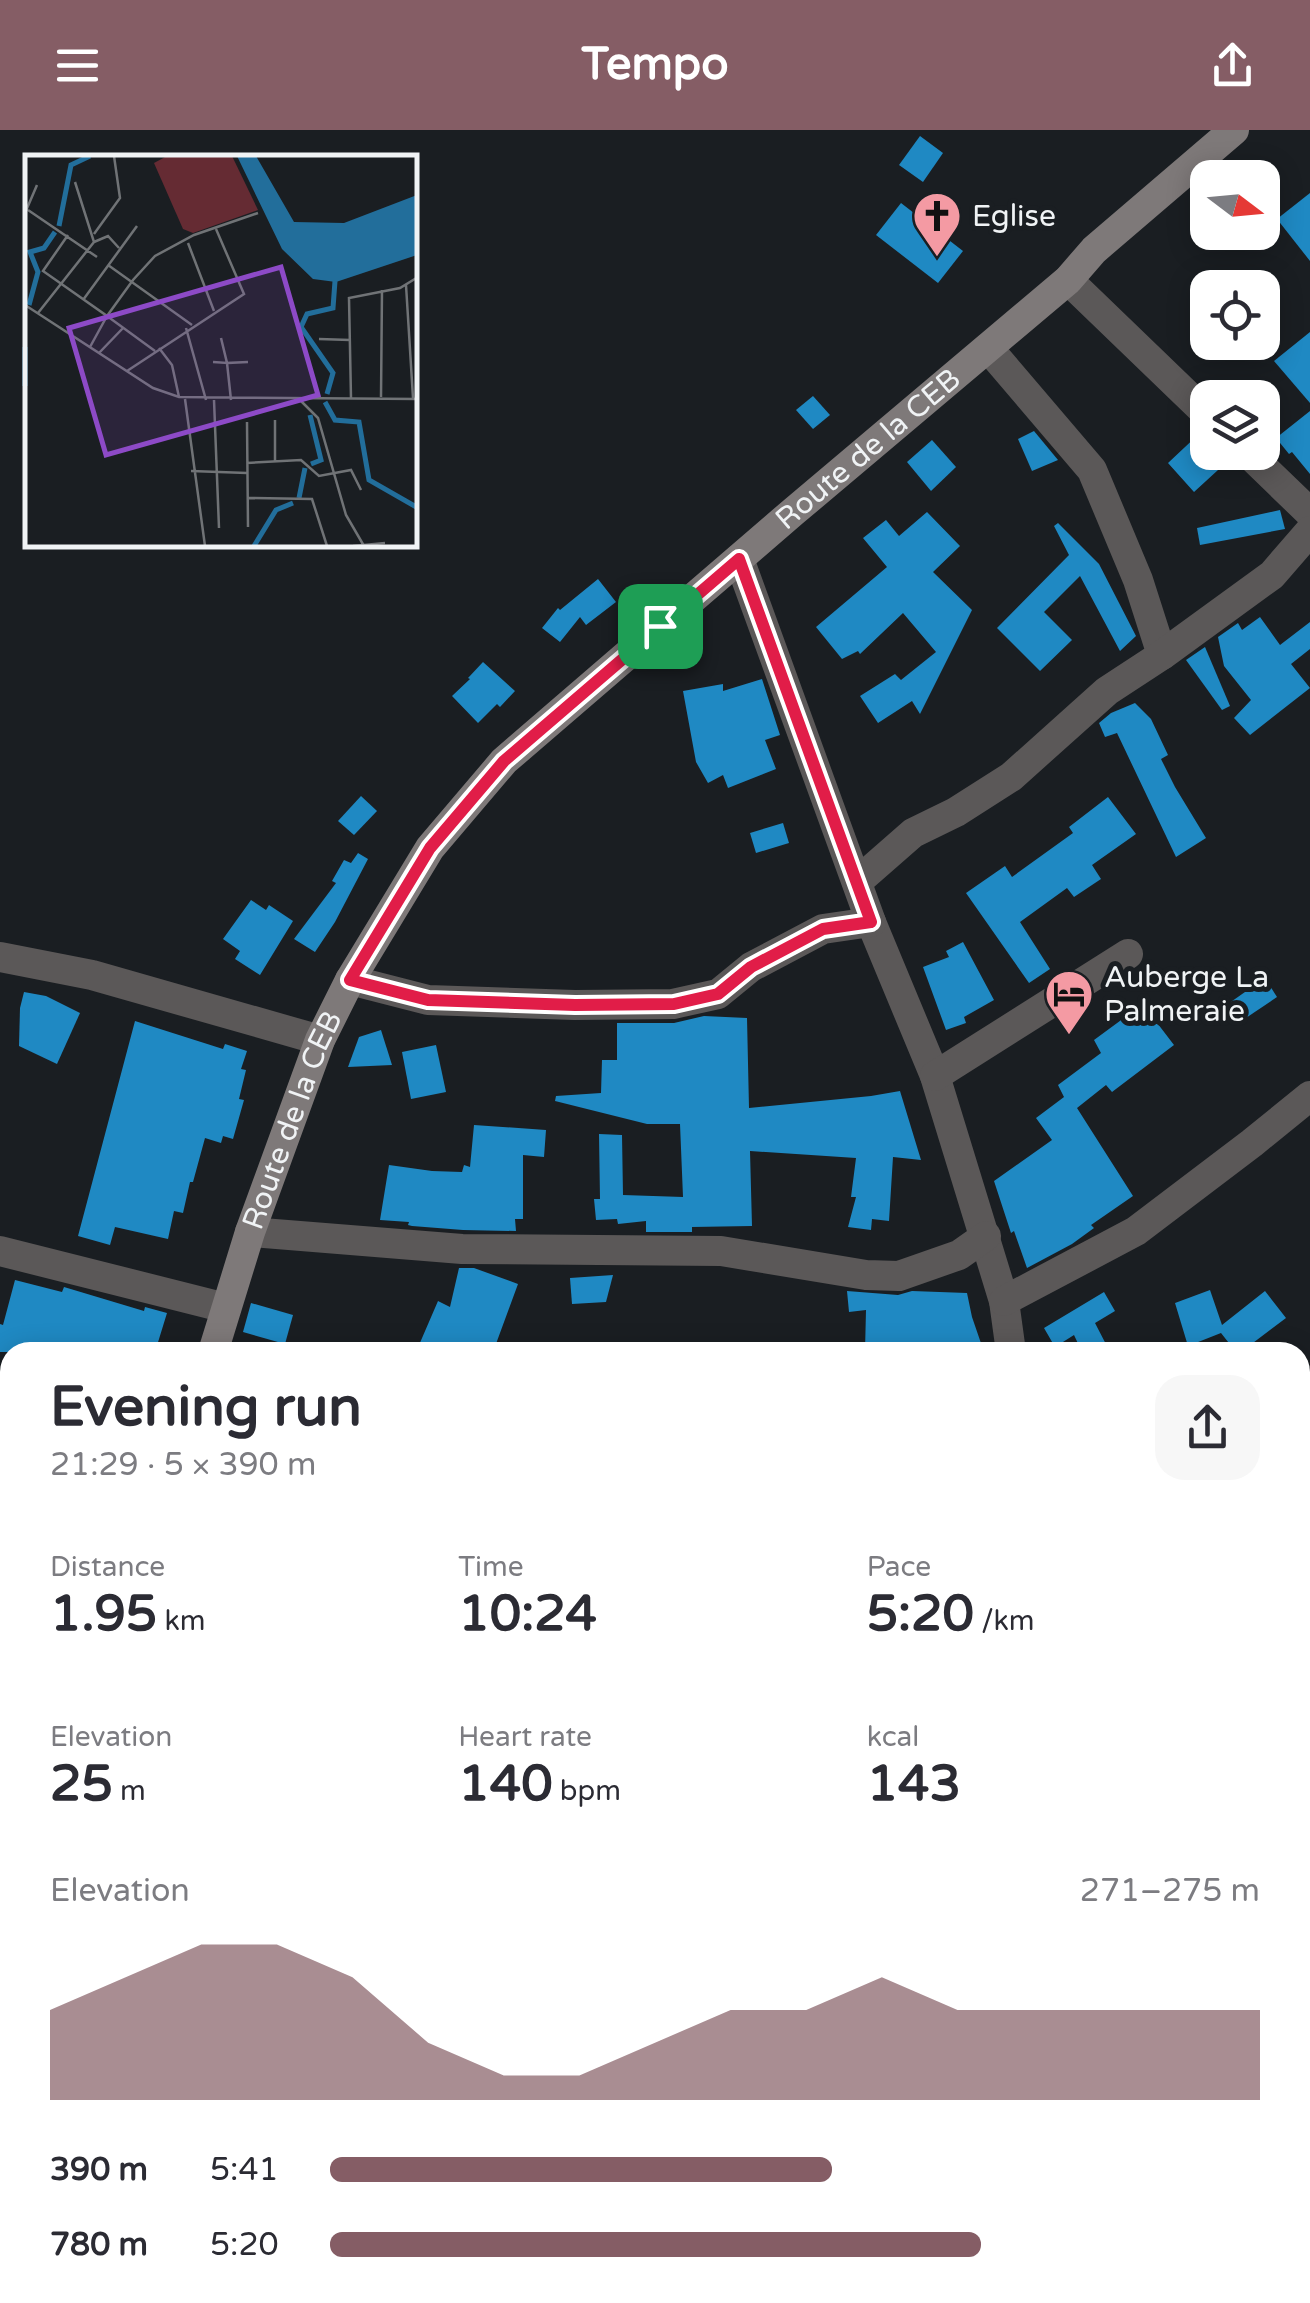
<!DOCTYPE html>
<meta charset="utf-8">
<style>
body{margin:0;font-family:"Varela Round",sans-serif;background:#f7f7f7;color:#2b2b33;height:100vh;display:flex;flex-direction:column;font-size:38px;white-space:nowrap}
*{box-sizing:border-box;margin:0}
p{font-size:32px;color:#7c7c81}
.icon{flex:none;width:55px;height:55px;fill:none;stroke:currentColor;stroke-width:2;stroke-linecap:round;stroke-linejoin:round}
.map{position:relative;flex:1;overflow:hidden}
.panel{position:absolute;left:0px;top:1212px;width:1310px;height:962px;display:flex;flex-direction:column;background:#fff;border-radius:30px 30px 0 0;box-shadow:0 5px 25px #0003}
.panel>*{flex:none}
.needle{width:65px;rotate:106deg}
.tools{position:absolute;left:1190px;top:30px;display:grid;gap:20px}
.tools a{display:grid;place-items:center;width:90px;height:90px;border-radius:20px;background:#fff;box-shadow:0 5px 25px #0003;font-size:50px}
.pin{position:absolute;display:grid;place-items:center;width:85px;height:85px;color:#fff;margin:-42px;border-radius:20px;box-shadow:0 5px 15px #0006}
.round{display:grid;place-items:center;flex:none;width:105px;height:105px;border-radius:30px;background:#f7f7f7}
.head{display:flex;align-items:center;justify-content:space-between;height:170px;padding:0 50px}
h1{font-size:55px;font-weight:800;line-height:75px}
.figures{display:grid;grid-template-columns:repeat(3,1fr);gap:15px;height:170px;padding:10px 50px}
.figures div{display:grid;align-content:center}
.figures b{font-size:50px;font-weight:800}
.figures small{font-size:28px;font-weight:400}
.figures p{font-size:28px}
.chart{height:280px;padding:20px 50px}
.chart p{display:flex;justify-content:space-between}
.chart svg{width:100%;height:180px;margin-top:10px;fill:#855d65;opacity:.7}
ul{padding:0 50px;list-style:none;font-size:32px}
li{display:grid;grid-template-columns:160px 120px 1fr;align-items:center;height:75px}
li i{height:25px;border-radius:12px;background:#855d65}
header{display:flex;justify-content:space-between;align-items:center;height:130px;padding:0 50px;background:#855d65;color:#fff;font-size:45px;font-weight:800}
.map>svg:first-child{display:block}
</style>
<header><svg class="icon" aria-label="menu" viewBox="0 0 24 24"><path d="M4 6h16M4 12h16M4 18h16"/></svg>Tempo<svg class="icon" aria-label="share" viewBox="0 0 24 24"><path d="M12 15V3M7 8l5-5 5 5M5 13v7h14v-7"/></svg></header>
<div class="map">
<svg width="1310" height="2173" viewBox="0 0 1310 2173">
<rect width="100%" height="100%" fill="#1a1e22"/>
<g fill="#1f89c3">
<path d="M920 6 943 23 923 52 899 35Z"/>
<path d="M1310 63V131L1277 89Z"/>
<path d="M901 73 963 121 938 153 876 105Z"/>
<path d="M1310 202V273L1274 231Z"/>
<path d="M813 266 830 285 813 299 796 280Z"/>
<path d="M1310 281V344L1292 322 1289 324 1276 308Z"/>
<path d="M1034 301 1058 330 1032 341 1018 309Z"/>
<path d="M1201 302 1208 303V322H1229L1230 329 1194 362 1168 333Z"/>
<path d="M932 310 956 337 931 361 907 332Z"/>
<path d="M1280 380 1285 399 1200 415 1197 398Z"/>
<path d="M927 382 960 416 933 442 972 480 920 584 912 571 878 593 860 566 895 544 901 550 936 522 903 483 860 524 858 521 842 529 816 497 887 437 863 408 886 390 899 406Z"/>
<path d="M1058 393 1099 434 1136 506 1120 521 1080 446 1044 482 1072 510 1040 541 997 498 1069 425 1054 396Z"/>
<path d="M598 449 616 472 586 495 580 487 560 512 542 498 558 478 560 480Z"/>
<path d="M1260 487 1280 515 1310 492V519L1291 534 1310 558 1250 605 1234 588 1251 570 1224 536 1218 507 1238 493 1242 500Z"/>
<path d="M1205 517 1230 576 1222 580 1186 530Z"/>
<path d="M483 532 515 561 500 577 497 574 478 593 452 566 470 549 468 548Z"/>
<path d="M762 549 780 605 765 610 776 639 728 658 723 645 708 653 696 632 683 561 723 554V561Z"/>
<path d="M1135 573 1151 589 1168 625 1161 629 1175 657 1206 708 1176 727 1117 603 1105 607 1099 593 1111 583Z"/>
<path d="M361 666 377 681 354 705 338 691Z"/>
<path d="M1108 667 1136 704 1092 735 1101 749 1074 767 1067 758 1020 792 1050 839 1029 853 966 763 1005 736 1012 747 1073 703 1069 697Z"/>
<path d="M783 693 789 713 756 723 750 703Z"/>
<path d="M358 723 368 729 335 792 315 822 294 809 336 753 332 751 344 730 351 733Z"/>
<path d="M251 770 266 780 269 775 293 791 260 845 235 829 240 821 223 809Z"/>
<path d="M963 812 994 870 964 887 966 893 946 900 923 837 949 827 946 821Z"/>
<path d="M1265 848 1277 867 1237 894 1225 876Z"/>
<path d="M24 862 46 866 80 883 57 934 19 916 20 878Z"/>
<path d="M1148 881 1174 915 1112 962 1106 955 1077 978 1133 1066 1091 1095 1094 1098 1072 1114 1027 1138 1014 1101 1011 1103 994 1051 1052 1010 1036 988 1064 967 1058 955 1101 923 1094 910 1128 885 1133 893Z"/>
<path d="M704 886 747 888 749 978 871 966 900 961 921 1030 893 1027 889 1091 872 1089 871 1100 848 1097 856 1067H851L856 1028 750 1021 752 1096 692 1097V1102H646V1091L618 1094 617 1089 596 1090 594 1069H600L599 1004 622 1005 623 1065 683 1067 680 994H647L555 971 556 966 601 963 602 930H617V893H674Z"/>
<path d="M135 891 223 919 225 914 247 921 241 939 246 940 239 969 244 970 233 1009 223 1006 221 1013 205 1008 193 1052H190L183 1083 174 1081 168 1109 115 1097 110 1115 78 1106Z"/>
<path d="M381 900 392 935 348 937 359 907Z"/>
<path d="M436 915 446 962 411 969 402 922Z"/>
<path d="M474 995 546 1000 544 1027 523 1025V1089H515L516 1101 463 1100 412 1096 408 1095 409 1092 380 1090 389 1035 432 1041 462 1042 464 1035 470 1037Z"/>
<path d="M459 1138H474L518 1154 493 1222H416L438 1171 450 1177Z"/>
<path d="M613 1145 606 1172 572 1174 570 1148Z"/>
<path d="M15 1150 62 1162 64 1157 144 1181 145 1177 167 1183 155 1222H0V1194L3 1195Z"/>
<path d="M1210 1160 1222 1195 1265 1161 1286 1188 1241 1222H1236L1221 1203 1188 1216 1175 1173Z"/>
<path d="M847 1161 898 1165 912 1161 967 1163 972 1187 984 1222 865 1221 866 1180 849 1182Z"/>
<path d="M1104 1162 1115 1181 1095 1193 1110 1222H1082L1074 1205 1055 1217 1044 1198Z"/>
<path d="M251 1173 293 1185 285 1214 243 1202Z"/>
</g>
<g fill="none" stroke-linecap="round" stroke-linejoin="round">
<g stroke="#5b5858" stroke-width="30">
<path d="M1068 150 1208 285"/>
<path d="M988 218 1092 340 1138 450 1162 525"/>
<path d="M1247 322 1310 383"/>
<path d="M739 429 871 792 935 946 1004 1171 1011 1222"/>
<path d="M857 752 913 703 956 682 1011 647 1107 561 1162 525 1272 445 1310 401"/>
<path d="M0 827 92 845 320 910"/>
<path d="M350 850 428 870 575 875 673 874 718 864 751 837 823 799 871 792"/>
<path d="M935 946 1128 824"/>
<path d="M250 1102 462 1119 721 1121 866 1145 899 1146 959 1125 986 1106"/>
<path d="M0 1121 226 1178"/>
<path d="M1004 1171 1136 1101 1252 1013 1310 966"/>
<path d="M1300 1407H1310"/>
<path d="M1300 1712 1310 1709"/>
</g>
<g stroke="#7e7979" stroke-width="30">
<path id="s1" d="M213 1222 250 1102 320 910 350 850 430 718 504 631 793 382 1068 150 1094 120 1234 0"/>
<path d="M0 2024 10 1986"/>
</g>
</g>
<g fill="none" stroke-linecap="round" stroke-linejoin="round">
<g stroke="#fff" stroke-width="20">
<path id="route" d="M739 429 871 792 823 799 751 837 718 864 674 874 575 875 428 870 350 850 430 718 504 631Z"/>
</g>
<use href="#route" stroke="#e11d48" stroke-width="12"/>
</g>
<defs>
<g id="church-pin" transform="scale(2.5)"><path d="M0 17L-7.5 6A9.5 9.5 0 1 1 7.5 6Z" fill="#f49aa3" stroke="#1a1e22"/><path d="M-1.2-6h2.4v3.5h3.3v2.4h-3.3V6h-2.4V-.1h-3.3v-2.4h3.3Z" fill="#111"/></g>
<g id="hotel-pin" transform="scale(2.5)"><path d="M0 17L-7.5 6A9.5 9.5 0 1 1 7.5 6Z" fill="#f49aa3" stroke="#1a1e22"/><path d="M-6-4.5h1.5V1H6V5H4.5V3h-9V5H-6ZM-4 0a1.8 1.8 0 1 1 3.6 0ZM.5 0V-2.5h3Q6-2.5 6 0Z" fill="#111"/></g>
</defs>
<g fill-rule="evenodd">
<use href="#church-pin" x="937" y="86"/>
<use href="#hotel-pin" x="1069" y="864"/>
</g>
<g text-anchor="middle" stroke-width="10" stroke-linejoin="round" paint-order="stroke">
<g font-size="30" fill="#f0f3f5" stroke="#1a1e22" text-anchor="start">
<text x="972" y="96">Eglise</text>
<text x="1104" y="857">Auberge La<tspan x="1104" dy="34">Palmeraie</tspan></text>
</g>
<g font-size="30" fill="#f0f3f5" stroke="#1a1e22">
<text dy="10" stroke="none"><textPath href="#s1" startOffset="1145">Route de la CEB</textPath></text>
<text dy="10" stroke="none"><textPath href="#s1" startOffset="245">Route de la CEB</textPath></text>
</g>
</g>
<g transform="translate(25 25)">
<rect width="392" height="392" fill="#1a1e22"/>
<path d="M142 1H207L233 55 168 78 158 74 129 8Z" fill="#652b33"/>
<path d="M212 1H231L269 67 319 68 392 40V100L311 127 288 124 257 94Z" fill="#226e9b"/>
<path fill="none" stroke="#226e9b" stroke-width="5" d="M34 71 46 10 65 1M4 150 13 117 5 97 19 93 30 77M0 192V231M302 239 308 218 276 172 282 159 308 153 310 126M300 247 310 265 334 267 344 325 393 353M285 260 296 305 286 309M274 343 280 313M229 391 251 355 268 348"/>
<path fill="none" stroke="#707376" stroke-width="2.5" d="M3 55 72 102M0 58 12 30M69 79 95 43 89 1M43 80 18 116 82 161 65 192M69 87 83 81 94 93M163 88 189 156M83 110 167 170M381 130 388 243M58 145 112 71M0 150 128 233 154 242 393 244M13 158 69 87 50 27M161 173 181 245M294 184 325 185M134 193 147 210 154 242M130 196 82 161 108 125 130 101 169 80 233 58M74 198 99 172M188 207 202 208 196 183M102 216 219 139 191 74M356 242 357 135M326 243 324 143 375 133 393 122M160 244 180 391M274 244 293 263 321 360 339 391M189 245 194 373M206 245 202 208 223 207M250 265V307M222 267 223 372M222 308 276 305 294 321 326 315 336 335M166 316 222 318M223 343 287 344 302 391M328 391 360 388"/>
<path fill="#8d4ac7" fill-opacity="0.15" stroke="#8d4ac7" stroke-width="5" d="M256 112 293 240 81 300 44 173Z"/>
<rect width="392" height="392" fill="none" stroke="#f0f3f5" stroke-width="5"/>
</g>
</svg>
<div class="tools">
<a><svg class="needle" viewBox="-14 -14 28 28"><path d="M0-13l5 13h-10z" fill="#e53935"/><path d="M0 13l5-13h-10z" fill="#7c7c81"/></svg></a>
<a><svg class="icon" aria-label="locate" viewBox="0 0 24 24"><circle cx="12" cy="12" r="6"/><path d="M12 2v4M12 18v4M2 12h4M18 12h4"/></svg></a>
<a><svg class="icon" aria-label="layers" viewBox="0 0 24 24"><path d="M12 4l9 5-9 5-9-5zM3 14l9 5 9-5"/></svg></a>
</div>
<div class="pin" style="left:660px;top:496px;background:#1e9e55"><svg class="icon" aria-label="arrive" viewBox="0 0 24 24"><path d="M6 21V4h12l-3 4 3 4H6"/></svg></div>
<section class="panel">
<div class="head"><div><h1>Evening run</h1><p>21:29 · 5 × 390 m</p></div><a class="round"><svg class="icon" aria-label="share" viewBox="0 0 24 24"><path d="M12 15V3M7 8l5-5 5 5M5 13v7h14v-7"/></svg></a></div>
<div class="figures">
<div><p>Distance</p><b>1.95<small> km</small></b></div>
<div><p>Time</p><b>10:24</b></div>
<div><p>Pace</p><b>5:20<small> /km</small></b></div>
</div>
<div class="figures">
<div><p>Elevation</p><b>25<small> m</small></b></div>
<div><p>Heart rate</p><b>140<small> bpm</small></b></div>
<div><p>kcal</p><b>143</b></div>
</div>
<div class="chart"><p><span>Elevation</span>271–275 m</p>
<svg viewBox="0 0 160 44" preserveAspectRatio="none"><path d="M0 44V22L10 14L20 6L30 6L40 14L50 30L60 38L70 38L80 30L90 22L100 22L110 14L120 22L130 22L140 22L150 22L160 22V44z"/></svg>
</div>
<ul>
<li><b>390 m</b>5:41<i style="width:54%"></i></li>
<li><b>780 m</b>5:20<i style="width:70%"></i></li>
</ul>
</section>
</div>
